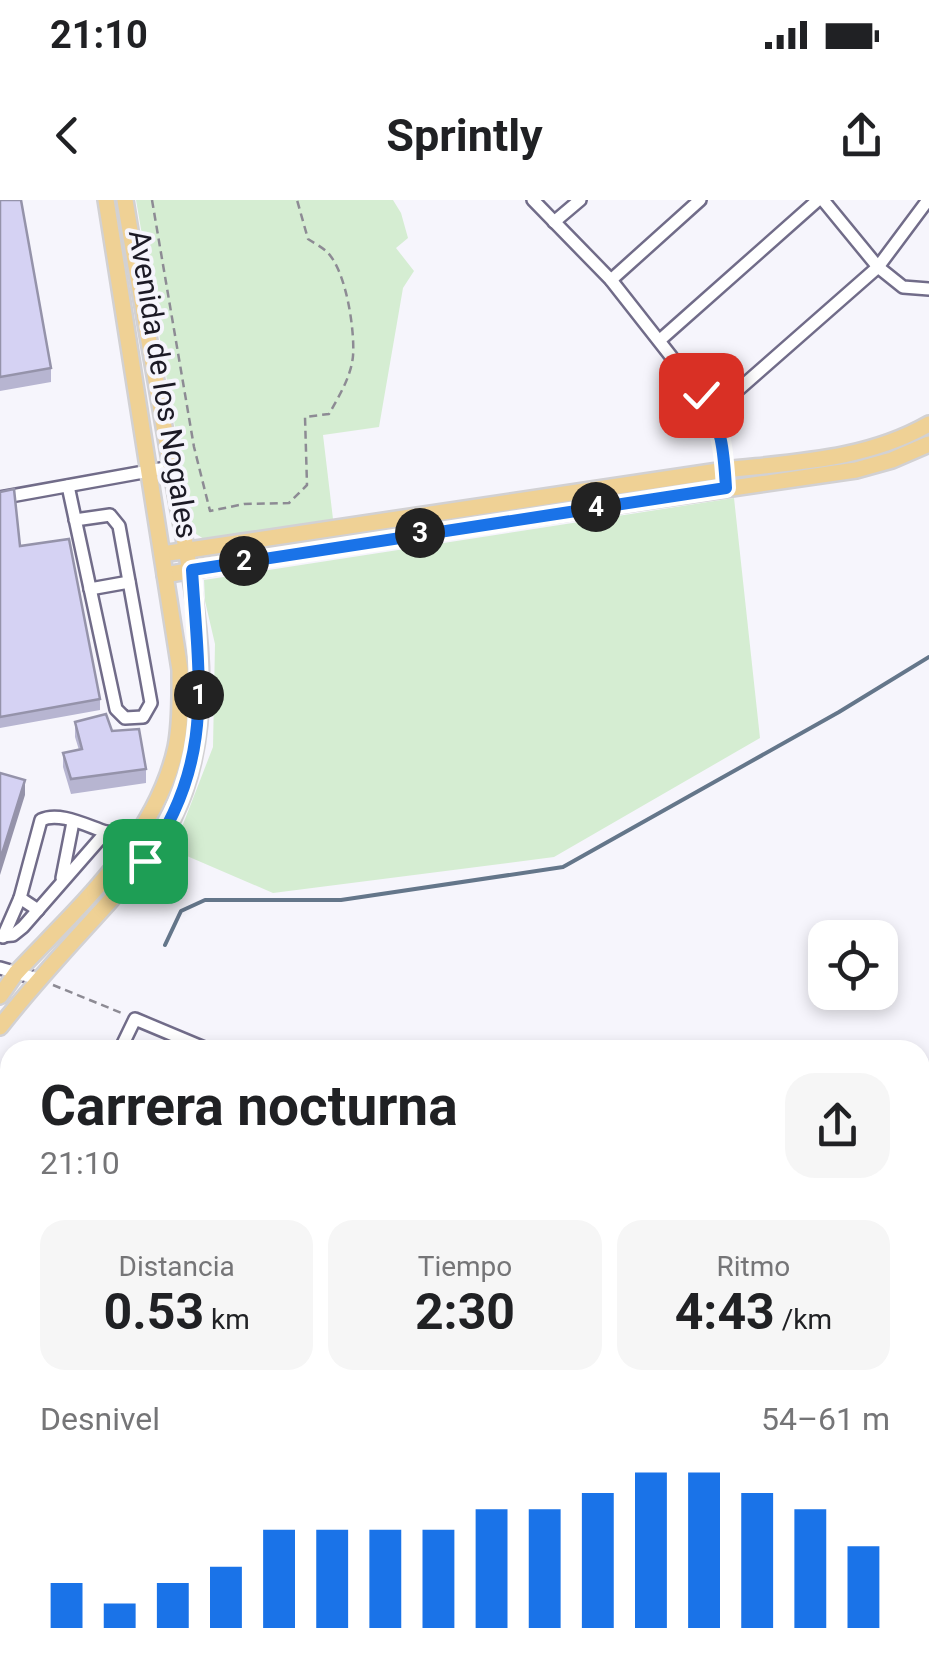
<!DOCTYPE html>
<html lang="es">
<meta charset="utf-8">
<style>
body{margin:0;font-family:Roboto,sans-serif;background:#f6f6f6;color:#202124;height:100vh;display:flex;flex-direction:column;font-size:38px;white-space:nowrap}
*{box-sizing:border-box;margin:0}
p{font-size:32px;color:#757577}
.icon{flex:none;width:55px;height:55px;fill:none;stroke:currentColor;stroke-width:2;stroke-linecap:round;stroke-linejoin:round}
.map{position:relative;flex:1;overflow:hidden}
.details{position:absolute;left:0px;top:840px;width:930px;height:640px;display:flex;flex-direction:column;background:#fff;border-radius:30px 30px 0 0;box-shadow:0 5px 15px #0003}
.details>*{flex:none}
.tools{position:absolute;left:808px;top:720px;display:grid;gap:20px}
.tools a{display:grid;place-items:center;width:90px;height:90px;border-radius:20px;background:#fff;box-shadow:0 5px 15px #0003;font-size:50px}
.pin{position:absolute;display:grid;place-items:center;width:85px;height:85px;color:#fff;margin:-42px;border-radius:20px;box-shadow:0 5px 15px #0006}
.km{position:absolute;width:50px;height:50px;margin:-25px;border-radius:50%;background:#222;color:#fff;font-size:28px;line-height:50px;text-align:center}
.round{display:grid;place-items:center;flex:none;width:105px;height:105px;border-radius:30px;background:#f6f6f6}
.overview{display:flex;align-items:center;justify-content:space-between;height:170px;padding:0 40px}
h1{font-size:55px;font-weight:700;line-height:75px}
.figures{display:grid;grid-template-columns:repeat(3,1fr);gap:15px;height:170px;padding:10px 40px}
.figures div{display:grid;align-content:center;border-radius:25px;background:#f6f6f6;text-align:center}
.figures b{font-size:50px;font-weight:700}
.figures small{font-size:28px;font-weight:400}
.figures p{font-size:28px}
.chart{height:280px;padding:20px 40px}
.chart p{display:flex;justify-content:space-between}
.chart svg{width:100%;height:180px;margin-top:10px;stroke:#1a73e8;stroke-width:6}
.status{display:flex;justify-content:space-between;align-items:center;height:70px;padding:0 50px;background:#fff;direction:ltr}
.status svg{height:28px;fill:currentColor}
header{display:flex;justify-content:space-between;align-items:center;height:130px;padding:0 40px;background:#fff;font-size:45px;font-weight:700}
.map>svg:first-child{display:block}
</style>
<div class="status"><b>21:10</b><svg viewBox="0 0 49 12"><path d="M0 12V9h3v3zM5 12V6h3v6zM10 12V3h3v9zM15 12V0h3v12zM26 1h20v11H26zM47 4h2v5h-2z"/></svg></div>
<header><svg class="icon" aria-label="back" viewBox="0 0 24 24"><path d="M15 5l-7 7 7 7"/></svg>Sprintly<svg class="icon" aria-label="share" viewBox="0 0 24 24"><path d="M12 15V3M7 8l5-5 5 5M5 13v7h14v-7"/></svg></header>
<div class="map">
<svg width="929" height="1480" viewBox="0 0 929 1480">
<rect width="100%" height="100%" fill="#f6f5fc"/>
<g fill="#d5edd2">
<path d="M136 0H393L401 13 408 38 396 48 414 71 403 88 379 227 323 235 333 319 204 339 193 332Z"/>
<path d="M734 298 760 538 554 657 273 693 173 650 213 547 215 444 205 401 204 380Z"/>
</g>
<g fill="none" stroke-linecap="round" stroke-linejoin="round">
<g stroke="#64768a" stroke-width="4">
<path d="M165 745 181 711 205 700H341L563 667 839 512 929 457"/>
<path d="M233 1470 242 1480"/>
</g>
<g stroke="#716c89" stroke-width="16">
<g id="minor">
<path d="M533 0 611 80 714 211 723 250 726 277"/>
<path d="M823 0 878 67 903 87 929 89"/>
<path d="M554 22 580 0"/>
<path d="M611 80 700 0"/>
<path d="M660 140 818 0"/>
<path d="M714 211 878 67 928 0"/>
<path d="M68 286C84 360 100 435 116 509L125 518 143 517 151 503 119 326 110 315 75 320"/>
<path d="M0 298 171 267"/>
<path d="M90 389 129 382"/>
<path d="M62 678 73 622"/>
<path d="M38 710 20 698 41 620C59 611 87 626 106 632"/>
<path d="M0 736 13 735 23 727 106 632 154 648"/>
<path d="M3 737 20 698"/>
<path d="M0 768 38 779"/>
<path d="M120 850 135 819 209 850"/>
<path d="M920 889 929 892"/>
<path d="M0 1001 10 1000"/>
<path d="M920 1014 929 1008"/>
<path d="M0 1021 10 1020"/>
<path d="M920 1158 929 1151"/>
<path d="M920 1313 929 1307"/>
<path d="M920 1469 927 1480"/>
<path d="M362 1470 369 1480"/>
<path d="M478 1470 485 1480"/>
<path d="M805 1476 808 1480"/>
<path d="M502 1480 515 1470"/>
<path d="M662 1480 677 1470"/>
</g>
</g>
<g stroke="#d2d1d3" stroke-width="20">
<g id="major">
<path d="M162 354 725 270C796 262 866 260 929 224"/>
<path d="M165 375 315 349 856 270 892 260 929 244"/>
<path d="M0 796 16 773C78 707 156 639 176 547 181 522 180 495 180 470L106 0"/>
<path d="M0 827C34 783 72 743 109 702 132 675 157 650 173 618 227 510 189 373 170 261 155 174 139 87 125 0"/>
</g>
</g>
<g stroke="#8d8b94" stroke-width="2.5" stroke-dasharray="8 5" stroke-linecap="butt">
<path d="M152 0 194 247 210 311 244 304 289 303 307 285 305 217 329 214C339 196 351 177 353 156 355 130 346 70 327 52 322 47 314 43 308 39L297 0"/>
<path d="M53 785 124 814"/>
</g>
<use href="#minor" stroke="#fff" stroke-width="11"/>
<use href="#major" stroke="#efd195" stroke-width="15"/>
</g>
<g fill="#b7b5d1">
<path d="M0 0 51 168V182L0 191Z"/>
<path d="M0 292 20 346 100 499V510L0 528Z"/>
<path d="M75 522 146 569V583L71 594 63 567V553L79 550 75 537Z"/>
<path d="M0 1017 10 1030V1145L0 1136Z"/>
</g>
<path fill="#9593aa" d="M25 580V595L0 675V660Z"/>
<g fill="#d5d2f3" stroke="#9593aa" stroke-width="2.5">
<path d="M0 0H21L51 168 0 177Z"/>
<path d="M14 289 20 346 69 339 100 499 0 517V292Z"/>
<path d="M106 514 112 531 139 529 146 569 71 579 63 553 82 549 75 522Z"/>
<path d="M0 573 25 580 0 660Z"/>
<path d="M0 1017 10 1030V1131L0 1121Z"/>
</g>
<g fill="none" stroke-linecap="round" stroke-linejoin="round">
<g stroke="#fff" stroke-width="20">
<path id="route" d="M145 661C215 564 199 482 192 370L726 288C724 254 722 222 701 195"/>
</g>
<use href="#route" stroke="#1a73e8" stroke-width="12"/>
</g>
<g text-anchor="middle" stroke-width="8" stroke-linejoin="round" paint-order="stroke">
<g font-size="30" fill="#1c1a25" stroke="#f6f5fc">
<text transform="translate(163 184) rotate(81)" y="10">Avenida de los Nogales</text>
</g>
</g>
</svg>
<div class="tools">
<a><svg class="icon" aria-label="locate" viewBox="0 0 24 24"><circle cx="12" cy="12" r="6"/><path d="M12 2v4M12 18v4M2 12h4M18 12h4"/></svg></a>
</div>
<div class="pin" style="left:145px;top:661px;background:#1e9e55"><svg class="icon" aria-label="arrive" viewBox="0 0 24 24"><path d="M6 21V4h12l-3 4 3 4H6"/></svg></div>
<div class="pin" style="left:701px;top:195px;background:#d93025"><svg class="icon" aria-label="check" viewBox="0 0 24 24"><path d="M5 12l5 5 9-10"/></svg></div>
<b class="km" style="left:199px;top:495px">1</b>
<b class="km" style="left:244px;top:361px">2</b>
<b class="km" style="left:420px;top:333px">3</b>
<b class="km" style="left:596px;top:307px">4</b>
<section class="details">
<div class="overview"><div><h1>Carrera nocturna</h1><p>21:10</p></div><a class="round"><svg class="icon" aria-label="share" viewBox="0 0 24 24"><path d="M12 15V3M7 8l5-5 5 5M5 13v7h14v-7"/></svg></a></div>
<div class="figures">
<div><p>Distancia</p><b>0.53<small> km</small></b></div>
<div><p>Tiempo</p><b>2:30</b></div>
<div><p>Ritmo</p><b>4:43<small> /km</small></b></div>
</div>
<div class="chart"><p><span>Desnivel</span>54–61 m</p>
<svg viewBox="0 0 160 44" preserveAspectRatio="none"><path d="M5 44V33M15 44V38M25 44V33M35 44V29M45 44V20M55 44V20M65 44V20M75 44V20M85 44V15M95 44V15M105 44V11M115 44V6M125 44V6M135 44V11M145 44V15M155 44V24"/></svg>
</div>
</section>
</div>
